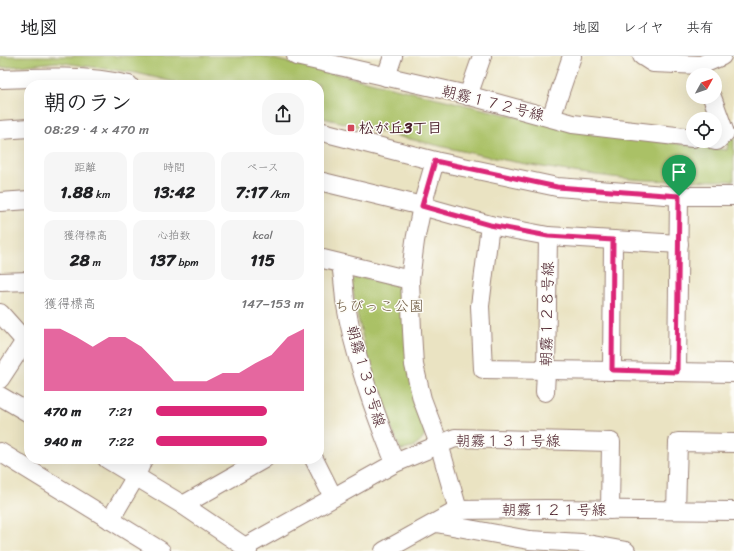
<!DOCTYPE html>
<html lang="ja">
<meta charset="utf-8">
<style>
body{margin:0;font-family:Sriracha,"Klee One",sans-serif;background:#f6f6f6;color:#202124;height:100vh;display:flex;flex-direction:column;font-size:15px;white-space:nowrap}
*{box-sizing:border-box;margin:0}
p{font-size:13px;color:#757577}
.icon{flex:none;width:22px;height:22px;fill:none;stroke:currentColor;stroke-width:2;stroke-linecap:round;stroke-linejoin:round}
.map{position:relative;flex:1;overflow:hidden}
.drawer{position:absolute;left:24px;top:24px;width:300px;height:384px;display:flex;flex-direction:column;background:#fff;border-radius:16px;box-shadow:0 4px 16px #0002}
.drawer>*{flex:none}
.needle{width:26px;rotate:50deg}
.controls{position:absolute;left:686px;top:12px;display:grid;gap:8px}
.controls a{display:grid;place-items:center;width:36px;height:36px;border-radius:50%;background:#fff;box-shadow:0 4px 16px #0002;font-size:20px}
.pin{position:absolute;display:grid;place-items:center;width:34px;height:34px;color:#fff;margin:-41px -17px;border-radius:50% 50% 50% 0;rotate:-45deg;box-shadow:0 0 4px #0007}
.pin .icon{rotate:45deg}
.round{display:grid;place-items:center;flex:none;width:42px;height:42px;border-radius:16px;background:#f6f6f6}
.summary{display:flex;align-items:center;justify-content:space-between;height:68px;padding:0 20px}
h1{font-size:22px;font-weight:800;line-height:30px}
.stats{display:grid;grid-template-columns:repeat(3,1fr);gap:6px;height:68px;padding:4px 20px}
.stats div{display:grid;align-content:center;border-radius:10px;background:#f6f6f6;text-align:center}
.stats b{font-size:17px;font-weight:800}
.stats small{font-size:11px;font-weight:400}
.stats p{font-size:11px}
.chart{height:112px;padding:8px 20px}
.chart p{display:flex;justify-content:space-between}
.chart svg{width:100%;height:72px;margin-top:4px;fill:#db2777;opacity:.7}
ul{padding:0 20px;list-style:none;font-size:13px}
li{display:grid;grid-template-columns:64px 48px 1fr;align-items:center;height:30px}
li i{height:10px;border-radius:5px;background:#db2777}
header{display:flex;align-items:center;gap:24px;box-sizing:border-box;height:56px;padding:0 20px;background:#fff;border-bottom:1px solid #e0e0e0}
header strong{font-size:19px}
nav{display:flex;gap:22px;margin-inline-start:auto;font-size:14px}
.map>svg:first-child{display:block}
</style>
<header>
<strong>地図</strong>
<nav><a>地図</a><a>レイヤ</a><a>共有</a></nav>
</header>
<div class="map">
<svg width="734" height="495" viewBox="0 0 734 495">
<rect width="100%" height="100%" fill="#fdfcf7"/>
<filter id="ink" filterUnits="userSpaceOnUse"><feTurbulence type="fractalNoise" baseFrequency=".025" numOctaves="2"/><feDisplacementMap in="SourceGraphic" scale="8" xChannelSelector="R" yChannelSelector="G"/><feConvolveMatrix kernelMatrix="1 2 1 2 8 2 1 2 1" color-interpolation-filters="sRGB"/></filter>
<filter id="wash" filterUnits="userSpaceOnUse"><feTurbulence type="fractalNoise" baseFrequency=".012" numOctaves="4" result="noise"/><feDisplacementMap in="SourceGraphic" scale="16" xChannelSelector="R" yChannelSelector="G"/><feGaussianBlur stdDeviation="0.9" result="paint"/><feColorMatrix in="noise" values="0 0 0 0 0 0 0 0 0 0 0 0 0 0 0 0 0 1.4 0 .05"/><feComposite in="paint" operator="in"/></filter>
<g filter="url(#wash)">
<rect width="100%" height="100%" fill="#eae3c2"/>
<g fill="#aac166" stroke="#7a7048">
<path d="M0 0H261L571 74 727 94 728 85 734 80V125C700 124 665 126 631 123 525 113 422 86 319 61V29H187L136 17 57 6 0 12Z"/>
<path d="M358 220 400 230 406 272 424 364C424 368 425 373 425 377 424 387 410 394 401 394L383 353 368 303 358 262 351 225Z"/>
</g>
</g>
<g filter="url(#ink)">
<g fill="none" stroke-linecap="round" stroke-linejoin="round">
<g stroke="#9a8176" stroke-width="20">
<g id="minor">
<path d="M296 0 463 38 573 68 693 82"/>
<path d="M642 0 653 7 701 9 722 0"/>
<path d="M386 21 393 0"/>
<path d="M0 23C43 21 87 19 129 29"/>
<path d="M468 40 482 0"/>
<path d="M712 41 725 77 717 85H715"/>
<path d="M551 62 572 0"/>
<path d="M0 74 29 72"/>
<path d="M319 75 435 105 557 131 679 140H734"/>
<path d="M435 105 422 150 415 185 410 224 412 275 414 309 422 343 439 388 458 454"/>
<path d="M319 125 422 150 490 169 548 180 679 188"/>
<path d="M0 146 29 144"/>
<path d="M490 169 480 250 483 313 734 317"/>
<path d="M319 202 410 224"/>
<path d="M341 208C343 220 344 232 345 244 354 300 374 355 395 407"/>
<path d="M0 226 29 225"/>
<path d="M0 257 25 285 29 286"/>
<path d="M612 314 613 184"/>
<path d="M677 316 679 140"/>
<path d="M0 323 25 285"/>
<path d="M545 336 546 315 548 180"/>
<path d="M0 340 29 357"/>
<path d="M0 396 161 495"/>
<path d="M107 403 183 449 245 491 248 495"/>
<path d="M314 403 333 441"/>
<path d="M183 449 264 403"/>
<path d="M676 454 678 386 734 387"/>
<path d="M110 464 136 420 143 403"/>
<path d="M436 467 529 484 582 487 626 495"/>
<path d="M245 491 395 407 455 382 611 386 610 454"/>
<path d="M384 495 458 454 546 453 734 455"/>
</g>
</g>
<use href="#minor" stroke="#fff" stroke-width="18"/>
</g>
</g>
<g fill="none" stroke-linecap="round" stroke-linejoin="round" filter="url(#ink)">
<g stroke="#fff" stroke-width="8">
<path id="route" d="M435 105 557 131 679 140 677 316 612 314 613 184 548 180 490 169 422 150Z"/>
</g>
<use href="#route" stroke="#db2777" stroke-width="5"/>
</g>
<rect fill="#d1495b" stroke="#fdfcf7" stroke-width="1.5" x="347" y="68" width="8" height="8" rx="2"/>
<g text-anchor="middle" stroke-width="3" stroke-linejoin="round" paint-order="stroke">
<g font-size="15" fill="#4a1f2b" stroke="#fdfcf7">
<text transform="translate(493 47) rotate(14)" y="5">朝霧１７２号線</text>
<text transform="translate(547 258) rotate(-89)" y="5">朝霧１２８号線</text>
<text transform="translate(366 320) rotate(74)" y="5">朝霧１３３号線</text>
<text x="508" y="390">朝霧１３１号線</text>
<text x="554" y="459">朝霧１２１号線</text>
</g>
<g font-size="15" font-weight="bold" fill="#4a1f2b" stroke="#fdfcf7" text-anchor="start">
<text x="359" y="77">松が丘3丁目</text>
</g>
<g font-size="15" fill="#6c5840" stroke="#fdfcf7">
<text x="379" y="255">ちびっこ公園</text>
</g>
</g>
</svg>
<div class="controls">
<a><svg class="needle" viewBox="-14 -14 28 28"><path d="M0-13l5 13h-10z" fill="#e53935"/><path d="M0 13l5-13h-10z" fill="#757577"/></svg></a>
<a><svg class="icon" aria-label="locate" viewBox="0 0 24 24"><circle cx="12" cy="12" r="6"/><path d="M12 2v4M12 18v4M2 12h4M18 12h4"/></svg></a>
</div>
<div class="pin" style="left:679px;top:140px;background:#1e9e55"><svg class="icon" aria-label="arrive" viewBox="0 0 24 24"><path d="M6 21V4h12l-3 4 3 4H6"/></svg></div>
<section class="drawer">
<div class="summary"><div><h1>朝のラン</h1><p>08:29 · 4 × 470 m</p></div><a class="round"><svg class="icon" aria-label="share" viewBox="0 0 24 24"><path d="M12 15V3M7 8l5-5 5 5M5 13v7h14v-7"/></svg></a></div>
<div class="stats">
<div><p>距離</p><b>1.88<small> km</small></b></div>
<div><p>時間</p><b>13:42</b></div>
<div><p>ペース</p><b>7:17<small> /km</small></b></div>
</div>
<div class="stats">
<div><p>獲得標高</p><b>28<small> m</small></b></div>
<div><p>心拍数</p><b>137<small> bpm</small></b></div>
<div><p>kcal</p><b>115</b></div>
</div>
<div class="chart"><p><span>獲得標高</span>147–153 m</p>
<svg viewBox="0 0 160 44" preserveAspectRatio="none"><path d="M0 44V6L10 6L20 11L30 17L40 11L50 11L60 17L70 27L80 38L90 38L100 38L110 33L120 33L130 27L140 22L150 11L160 6V44z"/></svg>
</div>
<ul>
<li><b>470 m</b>7:21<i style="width:75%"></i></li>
<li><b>940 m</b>7:22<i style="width:75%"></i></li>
</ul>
</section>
</div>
